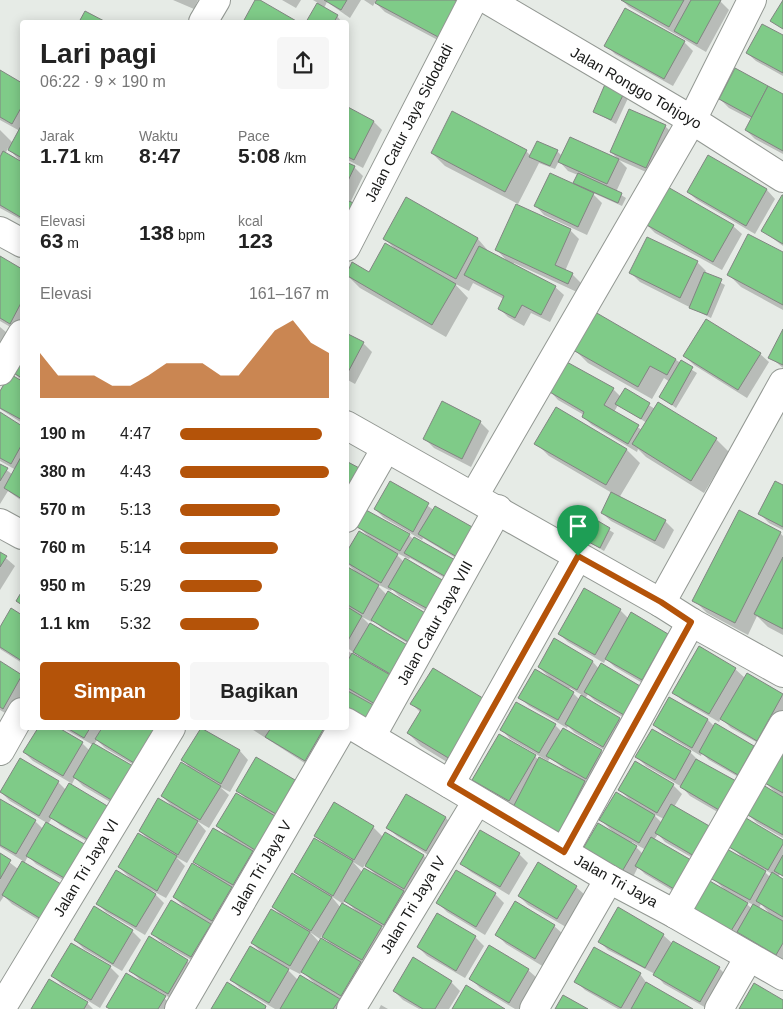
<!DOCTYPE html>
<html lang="id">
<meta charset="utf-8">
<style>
body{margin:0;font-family:Arial,sans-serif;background:#f6f6f6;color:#222;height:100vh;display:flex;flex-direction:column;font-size:19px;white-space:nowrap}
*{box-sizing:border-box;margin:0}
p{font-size:16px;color:#767676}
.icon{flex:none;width:28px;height:28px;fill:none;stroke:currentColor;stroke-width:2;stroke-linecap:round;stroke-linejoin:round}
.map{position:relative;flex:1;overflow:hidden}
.panel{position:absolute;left:20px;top:20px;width:329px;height:710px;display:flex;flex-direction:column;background:#fff;border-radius:5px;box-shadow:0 2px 12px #0003}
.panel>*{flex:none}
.pin{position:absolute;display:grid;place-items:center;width:42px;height:42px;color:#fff;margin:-51px -21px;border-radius:50% 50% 50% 0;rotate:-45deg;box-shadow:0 0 5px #0007}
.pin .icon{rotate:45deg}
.round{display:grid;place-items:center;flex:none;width:52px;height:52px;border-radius:5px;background:#f6f6f6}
.summary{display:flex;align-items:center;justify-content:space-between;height:85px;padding:0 20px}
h1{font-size:28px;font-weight:700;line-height:38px}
.stats{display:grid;grid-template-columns:repeat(3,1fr);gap:8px;height:85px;padding:5px 20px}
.stats div{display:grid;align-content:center}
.stats b{font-size:21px;font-weight:700}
.stats small{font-size:14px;font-weight:400}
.stats p{font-size:14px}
.chart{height:140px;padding:10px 20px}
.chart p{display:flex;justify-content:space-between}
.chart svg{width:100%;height:90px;margin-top:5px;fill:#b45309;opacity:.7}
.button{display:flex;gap:10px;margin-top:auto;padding:10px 20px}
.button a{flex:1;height:58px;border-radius:5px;background:#b45309;color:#fff;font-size:20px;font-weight:700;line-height:58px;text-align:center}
.button a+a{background:#f6f6f6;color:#222}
ul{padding:0 20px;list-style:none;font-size:16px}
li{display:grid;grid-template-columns:80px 60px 1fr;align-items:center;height:38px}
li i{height:12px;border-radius:6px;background:#b45309}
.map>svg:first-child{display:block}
</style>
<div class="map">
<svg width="783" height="1009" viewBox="0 0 783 1009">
<rect width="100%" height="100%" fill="#e6ebe6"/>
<g fill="#0003" fill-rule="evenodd">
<path d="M173 0H198L194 9Z"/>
<path d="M257 0 296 22H244Z"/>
<path d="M282 0H301L296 8Z"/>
<path d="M313 0H361L350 18 327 2 324 8 337 16 341 21 340 22H307L318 3Z"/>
<path d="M364 0H451L449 46 385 12 375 2 373 6Z"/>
<path d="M622 0H719L729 10 706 52 629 7Z"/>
<path d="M783 37V76L756 61 747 53Z"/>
<path d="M684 42 693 51 673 86 615 54 606 45Z"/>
<path d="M0 72 22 84V163L8 148 5 154 22 163V220L0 208V130L13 143 20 131 0 120Z"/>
<path d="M607 84 629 96 616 124 595 112Z"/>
<path d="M783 96V154L755 139 746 130 752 120 729 108 720 99Z"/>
<path d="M346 107 374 122 382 130 363 168 346 159Z"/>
<path d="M665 126 674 135 655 176 619 160 611 152Z"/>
<path d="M570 138 619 160 627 168 616 192 626 198 622 206 591 192 602 203 587 235 544 215 536 206 580 188 575 182 578 175 568 171 559 161 555 169 539 163 517 206 570 230 579 239 565 271 572 274 581 283 577 292 514 263 513 265 555 287 564 295 550 322 531 313 524 326 508 317 499 308 504 299 473 283 469 291 454 283 468 298 446 337 360 288 347 275 370 273 396 250 385 239 406 199 478 239 490 253 508 262 497 250 518 204 445 166 432 153 526 151 531 156 557 151 562 156Z"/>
<path d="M708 156 767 190 775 199 755 234 697 200 688 192Z"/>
<path d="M346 163 354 167 363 176 350 203 346 219Z"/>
<path d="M783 197V246L763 231Z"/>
<path d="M646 224 733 226 742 234 722 270 655 233Z"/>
<path d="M783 254V310L741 287 728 274Z"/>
<path d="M0 257 22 270V325L19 332 0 321Z"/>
<path d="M697 262 706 271 704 274 725 285 711 318 640 282 631 273Z"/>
<path d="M0 327 13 338 0 359Z"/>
<path d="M783 331V368L770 357Z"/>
<path d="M346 334 363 343 372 352 355 384 346 379Z"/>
<path d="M575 350 676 360 697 373 676 408 661 397 670 382 664 378 652 399 588 363Z"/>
<path d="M22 352V381L12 371Z"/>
<path d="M760 354 769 362 747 398 694 365 685 356Z"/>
<path d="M10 376 22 383V423L0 409V393Z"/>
<path d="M613 389 621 397 625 390 655 409 658 404 716 439 729 452 704 493 646 457 638 449 637 452 592 425 583 417 584 415 558 400 550 391ZM618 405 647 423 642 430 614 412Z"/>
<path d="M557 408 627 450 640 463 619 498 665 521 674 530 664 549 611 521 602 513 612 493 549 456 536 443Z"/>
<path d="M0 414 22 427V501L8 491 0 504V465L13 475 16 470 0 461Z"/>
<path d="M480 422 489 431 471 467 434 448 425 439Z"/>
<path d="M390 482 434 510 467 565 423 538 422 540 384 518 375 509Z"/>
<path d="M783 487V530L769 523 760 514Z"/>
<path d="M593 520 614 533 604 551 584 539Z"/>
<path d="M358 526 409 535 457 585 410 558 409 559 393 551 404 562 437 617 399 596 392 589 391 591 375 583 387 595 419 650 382 628 373 620 372 622 362 617 369 624 408 647 384 712 346 690V649L353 655 363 659 346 647V568L357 573 346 562V556L371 539Z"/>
<path d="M780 533 783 536V635L768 627 757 616 748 635 707 613 694 600Z"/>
<path d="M0 553 15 566 0 590Z"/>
<path d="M11 609 22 616V663L0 649V629Z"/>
<path d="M620 610 629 619 632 614 668 635 676 643 651 688 615 667 606 659 604 663 568 642 559 634Z"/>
<path d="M555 640 593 662 599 669 633 723 595 701 588 694 585 699 619 719 628 728 613 755 575 733 568 726 567 728 529 706 520 698 552 680 539 667ZM570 688 582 695 580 700 569 689Z"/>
<path d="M0 663 22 676V700L12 717 0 710Z"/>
<path d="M735 669 745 678 747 675 783 696V720L767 748 731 728 721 718 719 722 683 701 674 692Z"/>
<path d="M670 698 708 720 715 727 716 725 754 747 762 756 747 782 709 760 702 753 701 756 663 733 654 725Z"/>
<path d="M412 704H490L468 775 421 746 408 733 421 713Z"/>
<path d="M555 725 562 732 601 751 610 760 595 787 583 781 593 791 567 843 483 789 474 780 535 756 539 761 566 773 567 771 550 758 548 761 510 739 502 730Z"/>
<path d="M39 728H56L82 743 90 751 93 745 63 728H149L162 739 144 771 105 748 97 740 94 745 122 809 83 786 75 778 71 786 98 848 60 825 52 818 48 824 75 887 36 864 28 856 24 864 50 927 12 904 4 896 0 902V855L18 869 23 861 0 847V800L35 821 43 829 47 823 10 801 1 792 20 760 58 782 66 790 71 783 33 761 24 752Z"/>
<path d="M201 728 240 751 248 760 230 792 220 787 229 795 209 828 197 821 206 831 187 863 176 857 185 866 166 898 151 890 164 903 145 935 106 912 98 904 132 880 119 867 149 840 140 831 172 806 162 796 191 769 183 760Z"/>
<path d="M250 728H323L333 737 314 769Z"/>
<path d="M690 752 699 761 728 818 690 796 682 787 646 766 637 757Z"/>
<path d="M783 756V838L757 823 748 814 778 795 765 782Z"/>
<path d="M256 758 295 781 303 790 274 817 283 826 264 858 251 851 261 861 242 893 230 887 240 897 221 929 206 921 219 933 200 965 162 943 153 934 187 910 174 897 204 871 195 862 227 836 217 826 246 799 238 791Z"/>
<path d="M673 785 682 794 674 807 703 864 665 842 658 834 654 840 683 897 645 874 638 867 630 883 591 860 614 833 601 820 632 802 620 790ZM652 813 664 819 662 823ZM632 842 646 850 643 854 632 843Z"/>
<path d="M407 795 446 818 454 827 435 859 397 836 388 828Z"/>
<path d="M373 827 383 837 385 833 424 856 432 865 413 897 404 893 412 901 393 933 380 926 390 936 371 968 360 963 369 972 350 1004 335 996 347 1009H275L240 988 231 980 265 956 252 943 282 916 273 907 305 882 296 872 325 845 316 836ZM353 862 363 868 365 864 375 874 363 873ZM331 896 343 904 345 900 356 911 341 908ZM310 932 320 939 322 935 333 946 320 943ZM284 966 300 974 302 971 316 985 298 980Z"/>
<path d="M783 841V877L780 874 778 877 783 880V962L742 936 740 939 702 917 725 890 712 877 743 858 731 847ZM764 869 772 874 770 877 763 870ZM743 900 754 905 752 909ZM761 904 770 914 759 908Z"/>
<path d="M519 854 528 863 509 895 471 872 462 864Z"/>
<path d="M576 887 585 895 566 927 528 905 519 896Z"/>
<path d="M495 894 504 903 485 935 447 912 438 903Z"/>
<path d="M437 915 475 937 484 946 465 978 427 956 418 947Z"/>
<path d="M554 926 563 934 544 967 506 944 497 935Z"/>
<path d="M132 931 141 940 122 971 84 949 75 940Z"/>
<path d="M663 935 673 944 719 968 728 977 708 1009 664 984 655 974 608 950 600 942Z"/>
<path d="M187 961 196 970 177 1002 157 990 156 992 174 1006 172 1009H110L143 983 130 970Z"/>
<path d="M110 967 119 976 100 1008 62 985 53 976Z"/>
<path d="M528 970 537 978 519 1009H515L480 988 471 979Z"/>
<path d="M640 974 648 985 691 1009H618L585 990 576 981Z"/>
<path d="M49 981 87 1003 93 1009H33Z"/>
<path d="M451 982 460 991 449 1009H419L403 1000 394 991Z"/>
<path d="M381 1005 388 1009H379Z"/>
</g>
<g fill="#7fcb88" stroke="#818581">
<path d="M255 0H260L298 22H243Z"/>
<path d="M324 0H347L341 10Z"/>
<path d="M377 0H454L459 2 440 38 375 3Z"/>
<path d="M621 0H684L669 27Z"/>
<path d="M691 0H721L697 44 674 31Z"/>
<path d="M783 0V29L770 21Z"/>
<path d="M317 3 338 15 334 22H306Z"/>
<path d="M625 8 685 41 664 79 604 46Z"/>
<path d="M85 11 106 22H79Z"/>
<path d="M762 24 783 35V73L746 53Z"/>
<path d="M735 68 768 86 752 117 719 99Z"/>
<path d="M0 70 22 83V106L12 124 0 117Z"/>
<path d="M606 82 625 91 611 120 593 112Z"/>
<path d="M768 86 783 94V151L745 130Z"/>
<path d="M346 106 374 121 354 160 346 156Z"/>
<path d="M629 109 666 125 646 168 610 152Z"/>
<path d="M452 111 527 150 505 192 431 153Z"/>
<path d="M22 124V158L8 150Z"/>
<path d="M570 137 619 159 607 184 558 162Z"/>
<path d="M537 141 558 150 550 166 529 157Z"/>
<path d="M3 151 22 162V218L0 205V157Z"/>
<path d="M708 155 767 189 746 226 687 192Z"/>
<path d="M346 162 355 166 346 185Z"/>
<path d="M550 173 594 193 578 227 534 206Z"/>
<path d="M578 173 622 193 618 203 573 183Z"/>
<path d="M666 186 734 225 713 262 645 224Z"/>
<path d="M782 195H783V244L761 231Z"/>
<path d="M406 197 478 238 456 279 383 239Z"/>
<path d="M346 200 359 205 346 218Z"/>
<path d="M516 204 571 229 555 265 573 273 568 284 495 250Z"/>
<path d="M748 234 783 252V305L727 275Z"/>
<path d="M647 237 698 261 680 298 629 273Z"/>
<path d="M385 243 456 284 432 325 346 275 352 262 369 272Z"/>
<path d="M479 246 556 286 541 315 522 305 515 318 498 309 504 296 464 275Z"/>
<path d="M0 256 22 269V301L10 324 0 318Z"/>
<path d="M704 272 722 279 707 315 689 308Z"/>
<path d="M595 312 676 359 667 375 650 366 638 387 573 350Z"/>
<path d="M706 319 761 353 738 390 683 356Z"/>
<path d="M783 329V365L768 358Z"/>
<path d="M346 333 364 342 346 376Z"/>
<path d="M22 350V378L10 371Z"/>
<path d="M681 360 693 367 672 405 659 397Z"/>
<path d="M565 361 614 388 604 405 639 425 628 444 582 417 584 412 548 391Z"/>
<path d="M10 374 22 381V420L0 408V391Z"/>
<path d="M625 388 650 403 641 419 615 404Z"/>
<path d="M442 401 481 421 462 459 423 439Z"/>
<path d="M658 402 717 438 691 481 632 444Z"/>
<path d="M556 407 627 449 606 485 534 444Z"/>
<path d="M0 412 22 426V444L11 464 0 458Z"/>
<path d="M22 455V499L4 488Z"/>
<path d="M346 461 363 470 346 498Z"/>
<path d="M0 464 8 468 0 481Z"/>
<path d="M390 481 429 503 413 532 374 509Z"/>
<path d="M775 481 783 485V527L758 514Z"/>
<path d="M611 492 666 520 655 541 601 513Z"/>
<path d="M435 506 474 528 457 557 418 534Z"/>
<path d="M366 510 410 534 400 551 357 527Z"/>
<path d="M739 510 781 532 735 623 692 601Z"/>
<path d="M593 518 610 528 600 548 583 539Z"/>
<path d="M359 531 398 554 381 583 346 562V553Z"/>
<path d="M414 537 457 561 448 578 404 553Z"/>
<path d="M0 552 7 556 0 567Z"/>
<path d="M783 557V629L754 614Z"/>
<path d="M405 558 444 581 428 609 388 587Z"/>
<path d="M346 566 379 585 363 614 346 604Z"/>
<path d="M584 588 621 609 595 655 558 634Z"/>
<path d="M22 591V605L16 601Z"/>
<path d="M388 591 427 614 410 643 371 620Z"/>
<path d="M346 606 362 616 346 644Z"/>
<path d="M11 608 22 615V661L0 647V627Z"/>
<path d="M631 612 668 634 642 680 605 659Z"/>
<path d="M370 623 409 646 392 675 353 652Z"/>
<path d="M554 638 593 661 577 690 538 667Z"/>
<path d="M699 646 736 668 709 714 672 693Z"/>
<path d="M352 653 392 676 375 704 346 687V664Z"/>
<path d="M0 661 22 675 3 709 0 707Z"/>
<path d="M601 663 640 686 624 715 584 692Z"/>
<path d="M433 668 491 703 455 762 407 733 421 710 410 704Z"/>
<path d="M535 669 574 692 558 720 518 698Z"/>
<path d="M747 673 783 694 757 741 720 719Z"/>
<path d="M346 690 375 706 365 722 346 712Z"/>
<path d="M581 695 620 718 603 747 565 724Z"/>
<path d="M669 697 708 719 692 748 653 725Z"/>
<path d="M516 702 556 724 539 753 500 730Z"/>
<path d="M715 723 754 746 738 775 699 752Z"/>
<path d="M38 728H59L83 742 63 776 23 752Z"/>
<path d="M67 728H90L84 738Z"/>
<path d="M102 728H152L154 729 134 763 95 739Z"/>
<path d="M201 728 240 750 221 784 181 760Z"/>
<path d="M271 728H324L305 761 265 737Z"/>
<path d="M563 728 602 750 586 779 546 756Z"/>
<path d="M652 729 691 751 675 780 635 757Z"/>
<path d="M499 734 536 755 509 801 472 780Z"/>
<path d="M93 743 133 766 113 801 73 777Z"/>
<path d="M780 753 783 755V793L763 782Z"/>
<path d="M256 757 295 780 276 814 236 791Z"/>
<path d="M539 757 585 781 558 835 511 811Z"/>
<path d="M20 758 59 781 39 816 0 792Z"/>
<path d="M696 759 736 781 719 810 680 787Z"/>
<path d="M635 761 674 784 657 813 618 790Z"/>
<path d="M181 762 221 786 200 820 161 796Z"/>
<path d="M69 783 109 807 89 840 49 817Z"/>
<path d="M763 785 783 797V835L746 814Z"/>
<path d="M616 792 655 815 639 843 599 820Z"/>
<path d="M236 793 275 816 255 850 216 826Z"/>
<path d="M406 794 446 817 426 851 386 828Z"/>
<path d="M158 798 198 821 178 855 139 831Z"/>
<path d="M0 799 36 820 16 854 0 845Z"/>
<path d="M334 802 374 826 354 860 314 836Z"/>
<path d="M671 804 711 827 694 856 655 833Z"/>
<path d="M746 818 783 840V844L768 870 729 847Z"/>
<path d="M46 822 86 845 66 879 26 856Z"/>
<path d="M598 823 637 846 620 875 581 852Z"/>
<path d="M213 828 253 851 233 885 193 862Z"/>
<path d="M480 830 520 853 500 887 460 864Z"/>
<path d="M385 832 424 855 404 889 365 866Z"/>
<path d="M138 833 177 856 157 891 118 867Z"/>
<path d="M651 837 691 860 674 889 635 866Z"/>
<path d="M314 838 353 861 333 896 294 872Z"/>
<path d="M727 849 766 871 750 900 710 878Z"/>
<path d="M0 853 11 860 0 879Z"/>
<path d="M783 855V876L774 871Z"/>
<path d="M22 861 61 884 41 919 2 895Z"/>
<path d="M538 862 577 886 557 919 518 896Z"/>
<path d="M192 863 232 887 212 921 173 897Z"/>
<path d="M364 868 404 891 384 925 344 901Z"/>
<path d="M116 870 156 894 136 927 96 904Z"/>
<path d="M456 870 496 893 476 927 436 903Z"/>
<path d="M772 872 783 879V917L756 901Z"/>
<path d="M292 873 332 897 311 931 272 907Z"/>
<path d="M708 880 748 903 731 931 692 909Z"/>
<path d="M171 900 211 924 191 957 151 934Z"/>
<path d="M515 901 555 925 535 959 495 935Z"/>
<path d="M342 903 382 926 362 960 322 937Z"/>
<path d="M753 904 783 921V943L776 955 737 932Z"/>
<path d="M94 906 133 930 113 964 74 940Z"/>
<path d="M618 907 664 934 645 968 598 942Z"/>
<path d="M271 909 310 932 290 966 251 943Z"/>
<path d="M437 913 476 936 456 971 417 947Z"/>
<path d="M149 936 188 960 168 994 129 971Z"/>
<path d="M321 938 361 962 341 996 301 972Z"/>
<path d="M673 941 720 967 700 1002 653 975Z"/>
<path d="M71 943 111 966 91 1000 51 976Z"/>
<path d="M489 945 529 969 509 1003 469 979Z"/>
<path d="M250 946 289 969 269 1003 230 980Z"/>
<path d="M594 947 641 973 621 1008 574 982Z"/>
<path d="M413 957 452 981 435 1009H423L393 991Z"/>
<path d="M126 973 166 996 158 1009H110L106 1007Z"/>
<path d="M300 975 340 999 333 1009H280Z"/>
<path d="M49 979 88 1002 84 1009H31Z"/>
<path d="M227 982 266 1006 265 1009H211Z"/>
<path d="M646 982 693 1009H631Z"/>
<path d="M754 983 783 1000V1009H739Z"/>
<path d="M466 985 505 1009H452Z"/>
<path d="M563 995 588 1009H555Z"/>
</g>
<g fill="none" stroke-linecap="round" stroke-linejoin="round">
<g stroke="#939893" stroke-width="30">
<g id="street">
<path d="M488 0 692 120 783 178"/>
<path d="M203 22 216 0"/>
<path d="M0 231 22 243"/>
<path d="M346 247 473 0"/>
<path d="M0 371 22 334"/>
<path d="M346 425 661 603 691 622 783 673"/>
<path d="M474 496 692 120 752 0"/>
<path d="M346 518 386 448"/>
<path d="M0 523 22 535"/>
<path d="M661 603 783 383"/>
<path d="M346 722 609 879 675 914 783 976"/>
<path d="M371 737 498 509"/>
<path d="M0 751 22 712"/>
<path d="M450 784 578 556"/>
<path d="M564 852 691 622"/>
<path d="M675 914 783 725"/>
<path d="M1 1009 171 728"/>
<path d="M179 1009 342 728"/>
<path d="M351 1009 477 801"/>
<path d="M534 1009 609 879"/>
<path d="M719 1009 749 957"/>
</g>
</g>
<use href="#street" stroke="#fff" stroke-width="28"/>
</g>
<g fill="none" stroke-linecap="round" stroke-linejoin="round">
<g stroke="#fff" stroke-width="10">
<path id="route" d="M578 556 661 602 691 622 564 852 450 784Z"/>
</g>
<use href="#route" stroke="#b45309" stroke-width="6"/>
</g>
<g text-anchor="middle" stroke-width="4" stroke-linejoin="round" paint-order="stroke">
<g font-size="15" fill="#181918" stroke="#fff">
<text transform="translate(636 88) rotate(30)" y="5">Jalan Ronggo Tohjoyo</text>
<text transform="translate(409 123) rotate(-63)" y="5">Jalan Catur Jaya Sidodadi</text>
<text transform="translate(435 623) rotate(-61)" y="5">Jalan Catur Jaya VIII</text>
<text transform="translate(86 868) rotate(-59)" y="5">Jalan Tri Jaya VI</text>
<text transform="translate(261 868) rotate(-60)" y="5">Jalan Tri Jaya V</text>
<text transform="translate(616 881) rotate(29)" y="5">Jalan Tri Jaya</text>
<text transform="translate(413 905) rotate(-59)" y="5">Jalan Tri Jaya IV</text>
</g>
</g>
</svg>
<div class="pin" style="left:578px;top:556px;background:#1e9e55"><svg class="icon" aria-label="arrive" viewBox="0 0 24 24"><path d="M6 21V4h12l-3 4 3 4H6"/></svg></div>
<section class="panel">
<div class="summary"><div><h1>Lari pagi</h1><p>06:22 · 9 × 190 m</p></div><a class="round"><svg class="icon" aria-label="share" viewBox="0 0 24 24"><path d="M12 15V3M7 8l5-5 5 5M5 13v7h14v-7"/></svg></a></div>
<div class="stats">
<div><p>Jarak</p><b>1.71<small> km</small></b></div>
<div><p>Waktu</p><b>8:47</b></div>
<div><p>Pace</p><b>5:08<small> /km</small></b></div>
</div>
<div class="stats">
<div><p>Elevasi</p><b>63<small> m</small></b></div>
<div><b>138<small> bpm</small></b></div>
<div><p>kcal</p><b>123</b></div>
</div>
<div class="chart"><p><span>Elevasi</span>161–167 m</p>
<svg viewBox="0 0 160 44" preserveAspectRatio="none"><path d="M0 44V22L10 33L20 33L30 33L40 38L50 38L60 33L70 27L80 27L90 27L100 33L110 33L120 22L130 11L140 6L150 17L160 22V44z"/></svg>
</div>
<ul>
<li><b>190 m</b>4:47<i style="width:95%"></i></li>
<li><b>380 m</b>4:43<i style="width:100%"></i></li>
<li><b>570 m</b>5:13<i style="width:67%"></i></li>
<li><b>760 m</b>5:14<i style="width:66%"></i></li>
<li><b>950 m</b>5:29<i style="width:55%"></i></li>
<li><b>1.1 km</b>5:32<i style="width:53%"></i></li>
</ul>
<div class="button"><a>Simpan</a><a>Bagikan</a></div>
</section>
</div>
